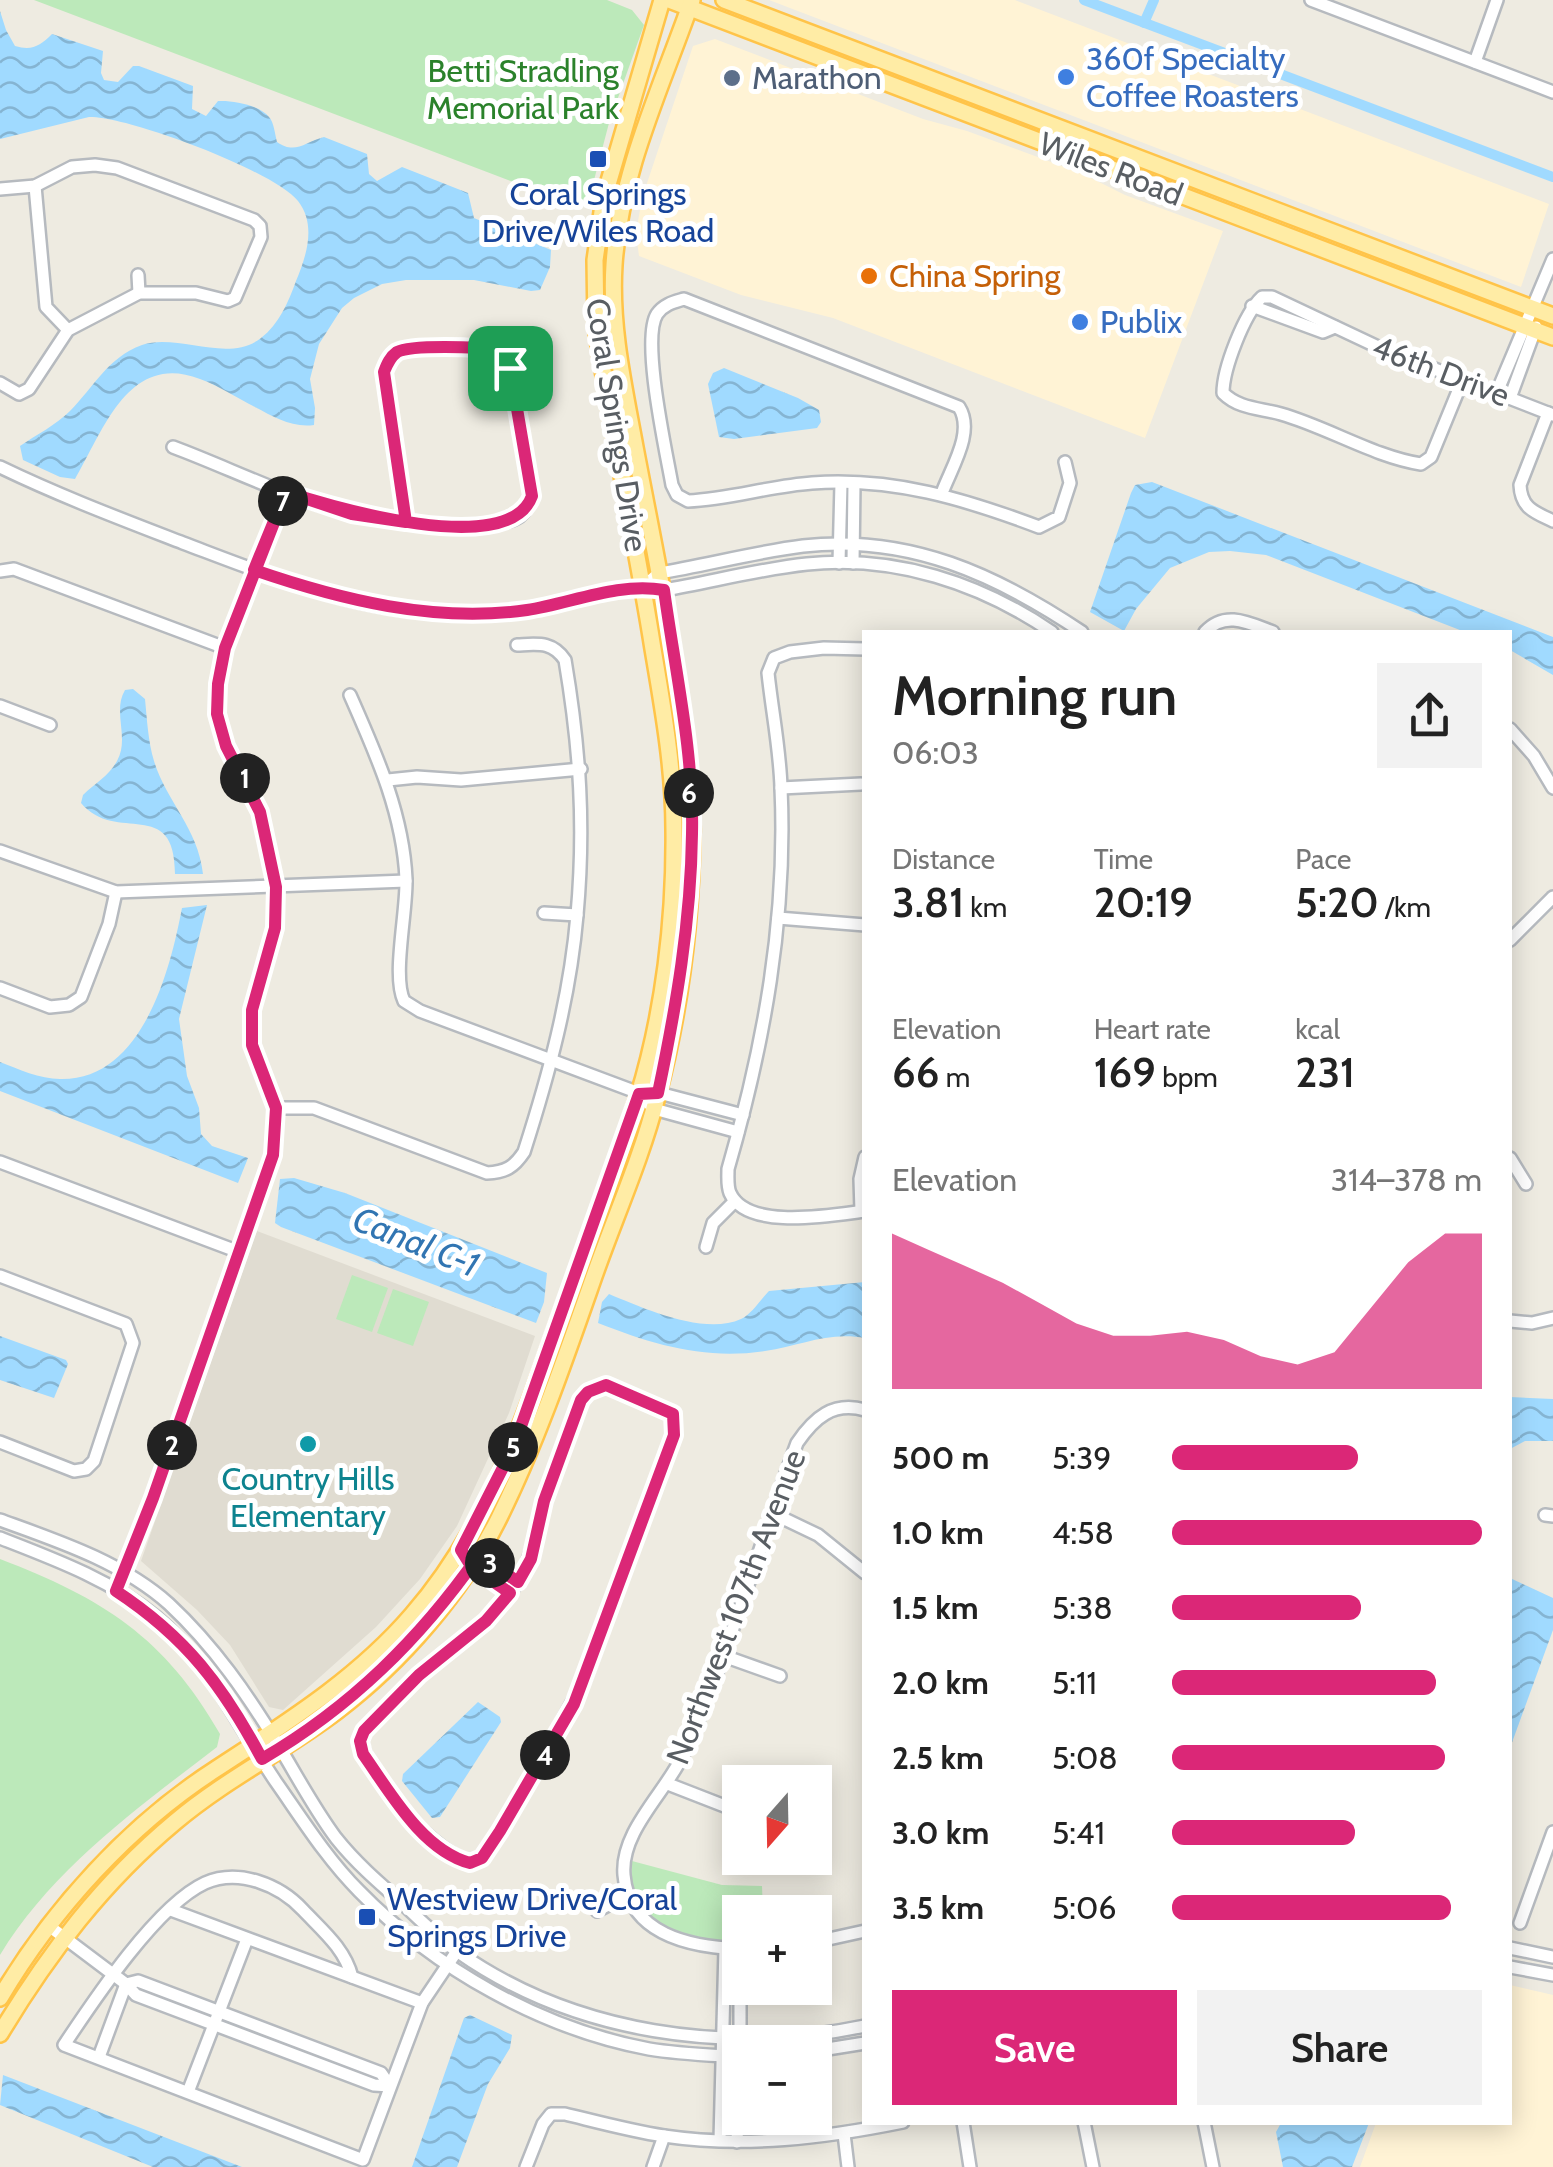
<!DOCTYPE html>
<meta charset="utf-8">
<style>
body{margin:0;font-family:Cabin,sans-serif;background:#f2f2f2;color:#222;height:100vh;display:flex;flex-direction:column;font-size:38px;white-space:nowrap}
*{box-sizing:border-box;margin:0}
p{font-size:32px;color:#767676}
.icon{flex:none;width:55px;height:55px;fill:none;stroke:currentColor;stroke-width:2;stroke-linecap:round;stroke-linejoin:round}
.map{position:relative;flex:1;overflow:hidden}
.panel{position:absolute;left:862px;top:630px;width:650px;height:1495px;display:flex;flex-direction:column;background:#fff;border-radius:0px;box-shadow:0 5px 25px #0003}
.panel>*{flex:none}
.needle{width:65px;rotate:200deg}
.buttons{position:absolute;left:722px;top:1765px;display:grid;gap:20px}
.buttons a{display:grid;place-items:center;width:110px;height:110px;border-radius:0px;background:#fff;box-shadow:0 5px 25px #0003;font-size:50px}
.pin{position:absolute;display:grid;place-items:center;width:85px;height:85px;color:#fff;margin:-42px;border-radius:20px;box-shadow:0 5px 15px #0006}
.km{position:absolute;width:50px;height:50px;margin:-25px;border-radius:50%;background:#222;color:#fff;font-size:28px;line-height:50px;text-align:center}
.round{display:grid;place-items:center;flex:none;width:105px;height:105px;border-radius:0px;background:#f2f2f2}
.summary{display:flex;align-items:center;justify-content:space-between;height:170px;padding:0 30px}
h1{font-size:55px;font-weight:600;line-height:75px}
.metrics{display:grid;grid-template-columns:repeat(3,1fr);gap:15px;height:170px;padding:10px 30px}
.metrics div{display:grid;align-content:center}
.metrics b{font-size:42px;font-weight:600}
.metrics small{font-size:28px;font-weight:400}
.metrics p{font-size:28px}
.chart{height:280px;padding:20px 30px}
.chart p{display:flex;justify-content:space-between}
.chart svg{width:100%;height:180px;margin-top:10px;fill:#db2777;opacity:.7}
.primary-button{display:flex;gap:20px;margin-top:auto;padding:20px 30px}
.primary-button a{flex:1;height:115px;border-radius:0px;background:#db2777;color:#fff;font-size:40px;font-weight:600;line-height:115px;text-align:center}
.primary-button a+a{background:#f2f2f2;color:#222}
ul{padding:0 30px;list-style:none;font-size:32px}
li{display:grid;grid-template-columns:160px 120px 1fr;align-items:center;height:75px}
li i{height:25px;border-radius:12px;background:#db2777}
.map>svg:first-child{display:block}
</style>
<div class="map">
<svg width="1553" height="2167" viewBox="0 0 1553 2167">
<defs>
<pattern id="water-waves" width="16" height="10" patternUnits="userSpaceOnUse" patternTransform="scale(2.5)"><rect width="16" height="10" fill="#a0daff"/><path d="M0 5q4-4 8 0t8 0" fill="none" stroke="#85b4d2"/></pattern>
</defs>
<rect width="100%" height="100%" fill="#eeebe1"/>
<g fill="#fff3d5">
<path d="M769 0H1015L1549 204 1521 287Z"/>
<path d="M715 39 923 119 967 131 1081 173 1125 195 1223 231 1145 438 833 318 741 295 639 256 636 233 642 198 693 46Z"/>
<path d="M1510 1985 1553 1995V2167H1360L1376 2123 1510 2122Z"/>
</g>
<path fill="#e0dcd1" d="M257 1231 535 1336 509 1413 457 1526 420 1579 376 1627 283 1710 269 1707 230 1645 197 1610 141 1561Z"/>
<g fill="#bce9ba">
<path d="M34 0H607L632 10 644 25 609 123 588 203 538 188H529Z"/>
<path d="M352 1275 388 1288 372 1332 336 1319Z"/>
<path d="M393 1289 429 1302 413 1346 377 1333Z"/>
<path d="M0 1559C102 1598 165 1637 220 1734L217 1747C139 1807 52 1869 0 1955Z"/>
<path d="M632 1861 722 1885 762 1886 763 1912H740V1943C689 1941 623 1927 632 1861Z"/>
</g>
<g fill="url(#water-waves)">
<path d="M0 11 6 30 15 46C32 51 40 46 52 34L103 51 101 73 104 80 118 82 133 66H139L193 86 192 109 206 116 218 101C232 100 260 105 269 117 274 122 275 135 277 142 295 155 305 142 324 137L367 154 369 174 377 181 402 167 468 193 474 218 551 250 550 267 540 290 531 291 474 280H406L382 284 354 298 342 308 319 344 310 379 315 408 314 425C292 428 274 417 255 407 237 398 219 386 200 379 128 351 103 432 75 479L60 477 23 460 20 446C36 435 56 425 70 411 94 387 107 358 142 345 178 333 228 364 261 338 279 324 288 303 296 281 306 257 317 225 298 201 274 171 128 116 89 117L0 139Z"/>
<path d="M724 368 798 398 819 410 821 422 817 428 734 439 719 437 708 384 713 373Z"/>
<path d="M1152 482 1553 637V675L1510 650V632H1465L1266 555 1230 551 1209 552 1170 568 1136 609 1124 631 1090 612 1131 493 1135 485Z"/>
<path d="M133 689 145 699C147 719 148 741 154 761 166 801 198 828 203 874H175C175 795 116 845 81 803L83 795C95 783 109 776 117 761 130 738 112 712 125 690Z"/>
<path d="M207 905 179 1019 187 1076 199 1108 201 1134 212 1146 248 1158 238 1183 0 1091V1062C18 1069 40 1079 60 1079 142 1081 170 971 182 908Z"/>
<path d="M294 1178 345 1193 547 1273 544 1302 536 1323 281 1227 275 1223 280 1179Z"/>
<path d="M865 1282V1338C828 1331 800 1346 765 1351 705 1360 654 1345 598 1323L602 1302 609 1294C643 1308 704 1336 741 1319 751 1315 761 1299 769 1291Z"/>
<path d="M0 1336 66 1360 68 1364 54 1398 0 1380Z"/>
<path d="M1510 1397 1553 1399V1441H1525L1510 1449Z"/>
<path d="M1510 1578 1553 1598V1630L1510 1748Z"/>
<path d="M478 1702 500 1717 501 1722 440 1817 432 1818 402 1781 403 1774Z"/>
<path d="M470 2015 512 2035 510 2048 488 2084 457 2167H412L464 2018Z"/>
<path d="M3 2075 242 2167H153L0 2105Z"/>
<path d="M1281 2123V2122L1369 2123 1352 2167H1283L1276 2132Z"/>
</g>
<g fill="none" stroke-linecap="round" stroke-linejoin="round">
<g stroke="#a0daff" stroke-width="10">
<path d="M1084 0 1553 177"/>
<path d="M1144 23 1154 0"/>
</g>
<g stroke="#b6babf" stroke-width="16">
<g id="minor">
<path d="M1311 0 1553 92"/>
<path d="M1475 62 1497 0"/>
<path d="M35 186 46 307 68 330"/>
<path d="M0 189 35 186 72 167 95 165 117 168 254 220 260 226 261 237 235 298 228 301 196 293H139L68 330 29 389 19 394 0 383"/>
<path d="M138 275 139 293"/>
<path d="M1252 306 1323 332 1335 327"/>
<path d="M1463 379 1431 457 1421 464C1375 457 1327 427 1281 414 1260 408 1239 409 1223 393 1223 369 1244 314 1262 297H1272L1378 347 1553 415"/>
<path d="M1497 392 1553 259"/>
<path d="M1510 398 1536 327"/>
<path d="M1548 413 1520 485C1521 508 1534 512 1553 521"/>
<path d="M173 447C232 469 292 500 353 514 389 522 490 536 520 516 527 510 529 504 532 496L511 369C507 361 503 354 494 352 479 347 410 344 397 352 390 357 387 364 384 372L406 521"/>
<path d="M0 467C60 496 121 519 183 543 265 574 349 609 438 613 467 614 501 614 529 609 573 602 620 582 664 590 711 582 759 569 807 564 895 555 980 583 1052 632"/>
<path d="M942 493C951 468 975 432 959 407L684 299C674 302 664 304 657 314 641 339 666 451 672 485L677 495 688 501C730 499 770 486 812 483 892 477 965 499 1039 527L1059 517 1070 483 1065 462"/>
<path d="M839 563 841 483"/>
<path d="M853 563 854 483"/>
<path d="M0 571 14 569 225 648"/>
<path d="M643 587 659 573C707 565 755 552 803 546 909 534 997 575 1082 632"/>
<path d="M1205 632C1225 610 1249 623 1273 632"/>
<path d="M517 645C538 644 552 641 565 660 580 749 585 826 577 915L544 913"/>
<path d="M865 649 824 648 790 652 774 658 768 673C772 711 780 750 781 788 787 918 764 1045 728 1169 728 1177 727 1186 730 1193 747 1231 832 1215 865 1211"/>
<path d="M350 695C376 754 403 813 406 879 407 912 392 976 404 1001L420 1011 639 1093H659L743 1115"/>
<path d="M0 706 50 725"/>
<path d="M1510 729 1534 756 1553 788"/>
<path d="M388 780 417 777 461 780 581 769"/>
<path d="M781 788 861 784"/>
<path d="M0 851 116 892 406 881"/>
<path d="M778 918 865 925"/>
<path d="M1510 940 1553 897"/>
<path d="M0 988 50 1007 69 1005 81 997 109 924 116 892"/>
<path d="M649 1104 654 1109 738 1132"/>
<path d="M276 1108H314L487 1173C506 1172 514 1167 524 1152 549 1074 570 997 577 915"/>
<path d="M1510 1158 1526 1184"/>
<path d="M0 1162 239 1252"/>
<path d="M861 1211 860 1179 865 1157"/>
<path d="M706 1247 713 1223 735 1201"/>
<path d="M0 1276 126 1324 133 1343 94 1461 86 1469 74 1471 0 1442"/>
<path d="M1510 1321 1532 1323 1553 1318"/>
<path d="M606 1385 673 1414 674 1435 585 1679 517 1804 482 1858 476 1862C442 1864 356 1768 362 1735 402 1680 469 1645 510 1593 532 1564 535 1535 544 1501 553 1467 569 1433 581 1400L588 1392Z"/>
<path d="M772 1513 818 1535 865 1573"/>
<path d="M1545 1515 1553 1516"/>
<path d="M0 1520C58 1541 122 1562 169 1604 214 1646 248 1695 280 1748 298 1778 315 1810 336 1838 355 1862 378 1882 401 1902 419 1919 438 1938 458 1952 575 2034 727 2055 865 2026"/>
<path d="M0 1538C54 1559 111 1580 156 1617 210 1662 237 1725 276 1782 302 1819 327 1859 359 1891 435 1969 542 2029 649 2049 679 2054 710 2055 740 2057"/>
<path d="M461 1550 471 1566 510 1593"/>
<path d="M475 1554 517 1582"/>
<path d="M116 1591 153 1497 273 1155 276 1108 252 1045V1009L275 928 276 887 260 811 226 746 217 715 218 685 225 648 286 492"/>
<path d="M721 1655 780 1676"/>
<path d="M668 1784 740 1812"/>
<path d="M171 1910 422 2003"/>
<path d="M597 1911 627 1895"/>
<path d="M1520 1923 1553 1832"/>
<path d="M49 1926 126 1984 136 1995 374 2085 390 2086"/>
<path d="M815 1942 865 1931"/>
<path d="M1510 1948 1553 1957"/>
<path d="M740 1949C690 1947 629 1935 624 1875 620 1831 667 1791 684 1753 729 1653 759 1546 797 1443 814 1418 833 1401 865 1410"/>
<path d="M1510 1967 1553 1975"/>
<path d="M352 1977C345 1949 323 1931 303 1910 280 1885 239 1868 205 1883 157 1905 94 2000 64 2045L363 2160 422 2003 457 1951"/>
<path d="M126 1984 138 1981 381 2073 390 2086"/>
<path d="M740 1988V2042"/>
<path d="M815 2051 865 2043"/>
<path d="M99 2057 126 1984"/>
<path d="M188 2092 247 1939"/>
<path d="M963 2122 970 2167"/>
<path d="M1084 2122 1093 2167"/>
<path d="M1204 2122 1213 2167"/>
<path d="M844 2134 848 2167"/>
<path d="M720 2140 725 1948"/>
<path d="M737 2142 740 2060"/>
<path d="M526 2167 543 2124 551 2114H565C598 2122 631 2131 664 2136 745 2148 824 2138 903 2122"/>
<path d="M653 2167 664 2136"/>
</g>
</g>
<g stroke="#ffc449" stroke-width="20">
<g id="major">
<path d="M669 0 1553 337"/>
<path d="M724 0 1553 316"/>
<path d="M0 1998C52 1910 129 1825 216 1769 286 1723 357 1679 412 1615 488 1528 523 1421 561 1315 588 1243 615 1170 638 1097 664 1013 675 918 674 830 674 769 663 708 653 649 636 541 612 434 596 326L595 260 604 198 662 0"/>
<path d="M0 2034C48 1954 103 1882 175 1822 226 1779 284 1751 337 1711 402 1662 462 1592 499 1518 536 1443 564 1362 592 1282 613 1221 641 1160 657 1097 679 1014 691 922 692 835 693 812 689 789 687 766 678 658 655 553 635 447 624 387 610 326 614 265 620 173 662 86 692 0"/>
</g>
</g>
<use href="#minor" stroke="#fff" stroke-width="11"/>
<use href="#major" stroke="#ffeca5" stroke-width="15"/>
</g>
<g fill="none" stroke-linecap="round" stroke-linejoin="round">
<g stroke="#fff" stroke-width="20">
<path id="route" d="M510 368 532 496C509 560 333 507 286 492L225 648 218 684 217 714 226 746 260 812 276 887 275 928 252 1010V1045L276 1108 273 1155 153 1498 116 1591C186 1637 223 1686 262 1759 351 1707 420 1639 479 1555L518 1582 531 1559 544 1501 581 1400 588 1392 606 1385 673 1414 674 1435 574 1704 500 1831 482 1858 470 1863C422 1850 390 1792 363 1754L360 1741 364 1731 419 1675 486 1621 510 1593 471 1566 461 1550 514 1446 639 1094 658 1093C676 1008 691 921 692 834 694 753 675 670 664 590 618 582 572 603 527 610 434 623 341 600 254 570L258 560 286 492 352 514 406 522 384 372C387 364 390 357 397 352 410 345 479 346 494 351 503 354 506 361 510 368"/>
</g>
<use href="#route" stroke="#db2777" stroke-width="12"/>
</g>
<g fill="#3f7fe0" stroke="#fff" stroke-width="4">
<circle cx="1066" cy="77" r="10"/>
<circle cx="1080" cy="322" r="10"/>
</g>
<circle fill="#5c6f8a" stroke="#fff" stroke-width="4" cx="732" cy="78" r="10"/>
<g fill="#1a4fb4" stroke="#fff" stroke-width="4">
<rect x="588" y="149" width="20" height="20" rx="5"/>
<rect x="357" y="1907" width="20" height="20" rx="5"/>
</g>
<circle fill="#e8710a" stroke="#fff" stroke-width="4" cx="869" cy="276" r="10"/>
<circle fill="#0f9aa8" stroke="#fff" stroke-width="4" cx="308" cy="1444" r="10"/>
<g text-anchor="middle" stroke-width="10" stroke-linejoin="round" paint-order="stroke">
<g font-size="32" fill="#366cbe" stroke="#fff" text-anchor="start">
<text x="1086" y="70">360f Specialty<tspan x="1086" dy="37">Coffee Roasters</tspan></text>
<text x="1100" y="333">Publix</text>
</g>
<g font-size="32" fill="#2b822b" stroke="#fff">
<text x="523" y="82">Betti Stradling<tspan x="523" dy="37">Memorial Park</tspan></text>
</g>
<g font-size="32" fill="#4e5e75" stroke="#fff" text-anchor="start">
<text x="752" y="89">Marathon</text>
</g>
<g font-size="32" fill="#595e63" stroke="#fff">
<text transform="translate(1111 169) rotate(21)" y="11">Wiles Road</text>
<text transform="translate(1441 371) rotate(21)" y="11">46th Drive</text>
<text transform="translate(617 425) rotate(81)" y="11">Coral Springs Drive</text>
<text transform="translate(736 1607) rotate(-69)" y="11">Northwest 107th Avenue</text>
</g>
<g font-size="32" fill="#164399" stroke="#fff">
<text x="598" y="205">Coral Springs<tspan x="598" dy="37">Drive/Wiles Road</tspan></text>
<text x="387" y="1910" text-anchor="start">Westview Drive/Coral<tspan x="387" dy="37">Springs Drive</tspan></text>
</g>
<g font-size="32" fill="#c56008" stroke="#fff" text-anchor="start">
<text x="889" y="287">China Spring</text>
</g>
<g font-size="32" fill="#0d838f" stroke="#fff">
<text x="308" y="1490">Country Hills<tspan x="308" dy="37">Elementary</tspan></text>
</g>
<g font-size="35" font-style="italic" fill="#3175b2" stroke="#fff">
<text transform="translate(416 1242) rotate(22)" y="12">Canal C-1</text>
</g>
</g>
</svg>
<div class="buttons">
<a><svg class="needle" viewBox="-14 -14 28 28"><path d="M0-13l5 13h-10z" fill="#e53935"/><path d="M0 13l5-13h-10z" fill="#767676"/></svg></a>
<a>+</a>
<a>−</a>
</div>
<div class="pin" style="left:510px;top:368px;background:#1e9e55"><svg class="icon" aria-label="arrive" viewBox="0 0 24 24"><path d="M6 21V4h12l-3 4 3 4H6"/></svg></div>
<b class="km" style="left:245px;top:778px">1</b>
<b class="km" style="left:172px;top:1445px">2</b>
<b class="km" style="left:490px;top:1563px">3</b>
<b class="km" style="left:545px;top:1755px">4</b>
<b class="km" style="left:513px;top:1447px">5</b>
<b class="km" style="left:689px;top:793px">6</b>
<b class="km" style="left:283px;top:501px">7</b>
<section class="panel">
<div class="summary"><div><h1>Morning run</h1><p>06:03</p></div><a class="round"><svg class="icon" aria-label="share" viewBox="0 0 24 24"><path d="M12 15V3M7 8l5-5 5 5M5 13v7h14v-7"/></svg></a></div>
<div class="metrics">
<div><p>Distance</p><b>3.81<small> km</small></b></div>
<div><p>Time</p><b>20:19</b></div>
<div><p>Pace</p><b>5:20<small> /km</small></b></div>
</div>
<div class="metrics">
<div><p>Elevation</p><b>66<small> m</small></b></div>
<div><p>Heart rate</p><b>169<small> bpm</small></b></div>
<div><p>kcal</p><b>231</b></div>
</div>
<div class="chart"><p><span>Elevation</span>314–378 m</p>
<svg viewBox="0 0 160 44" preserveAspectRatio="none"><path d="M0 44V6L10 10L20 14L30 18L40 23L50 28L60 31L70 31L80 30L90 32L100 36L110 38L120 35L130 24L140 13L150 6L160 6V44z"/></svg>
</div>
<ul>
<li><b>500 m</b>5:39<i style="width:60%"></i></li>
<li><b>1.0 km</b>4:58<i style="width:100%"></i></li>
<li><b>1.5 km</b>5:38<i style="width:61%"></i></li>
<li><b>2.0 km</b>5:11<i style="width:85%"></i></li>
<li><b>2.5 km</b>5:08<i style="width:88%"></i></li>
<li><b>3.0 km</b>5:41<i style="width:59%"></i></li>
<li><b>3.5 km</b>5:06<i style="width:90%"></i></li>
</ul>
<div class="primary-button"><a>Save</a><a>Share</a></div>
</section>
</div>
